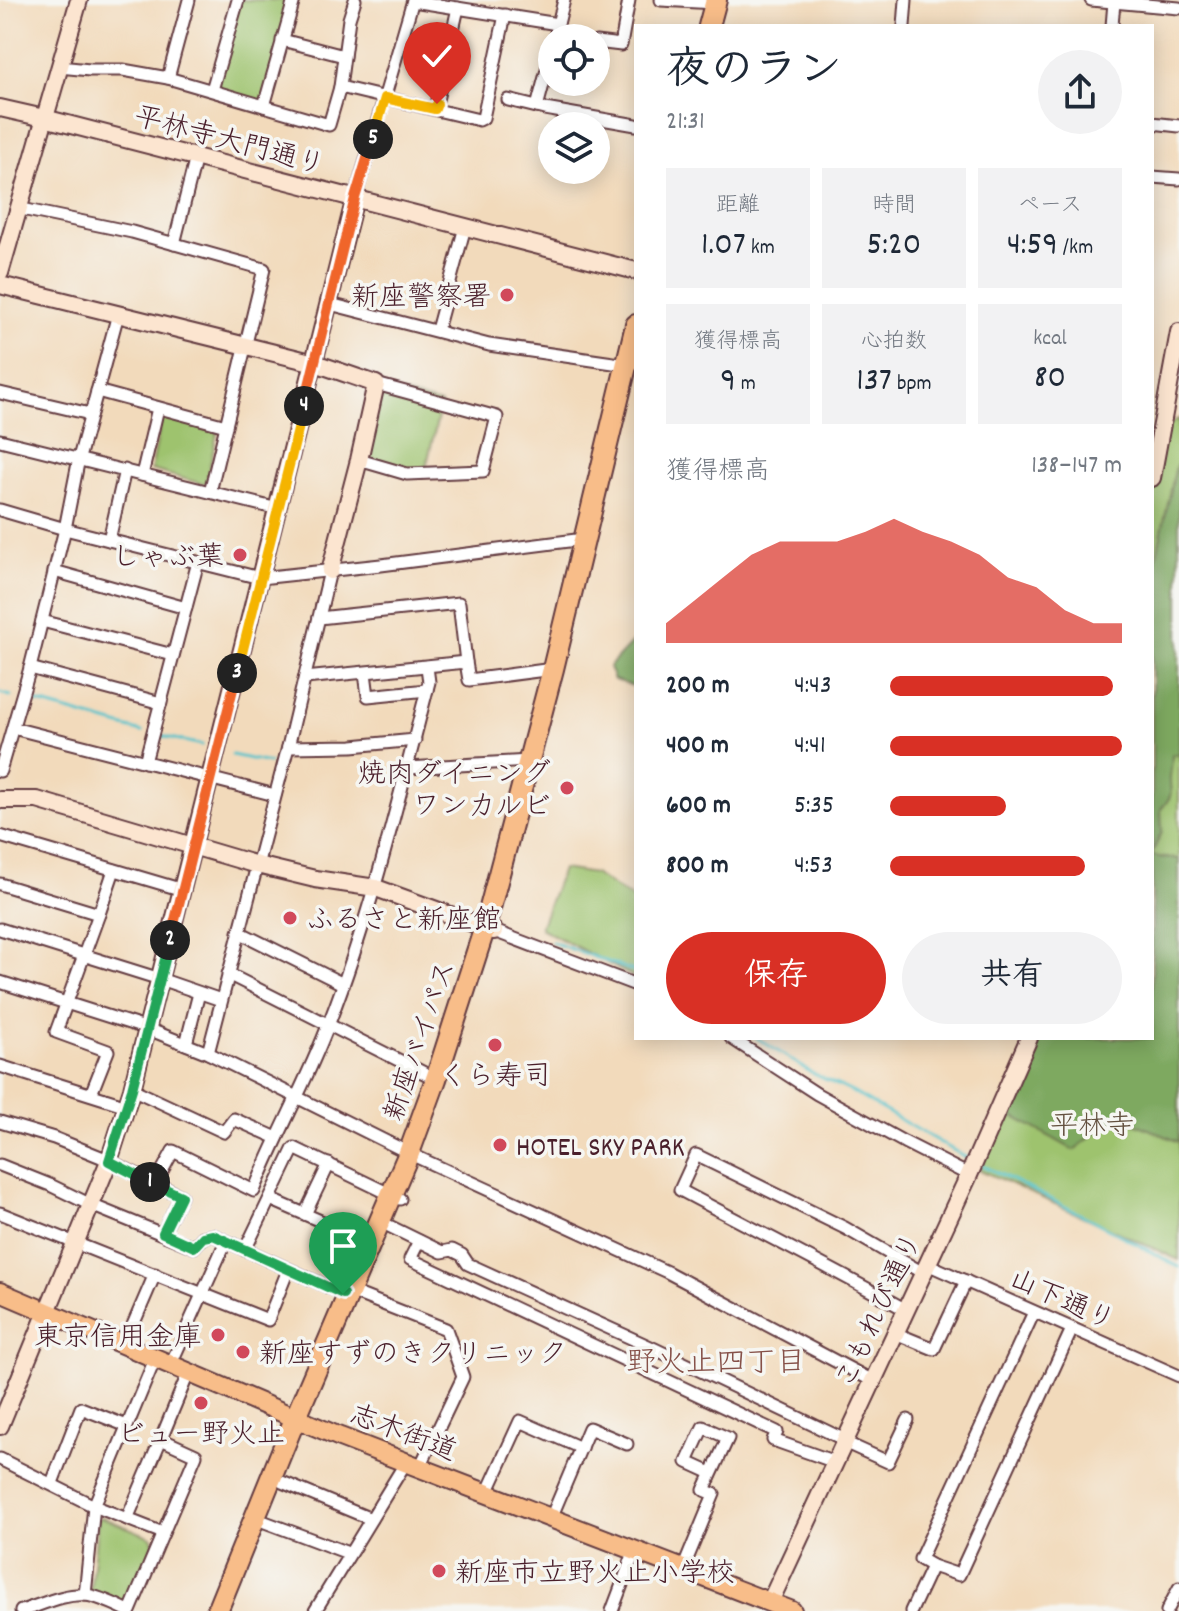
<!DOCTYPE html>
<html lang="ja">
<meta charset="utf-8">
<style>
body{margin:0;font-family:Dekko,"Klee One",sans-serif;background:#f2f2f3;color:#1f2937;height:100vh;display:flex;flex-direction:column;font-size:30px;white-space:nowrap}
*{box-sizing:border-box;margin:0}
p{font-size:26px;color:#747a83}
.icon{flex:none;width:44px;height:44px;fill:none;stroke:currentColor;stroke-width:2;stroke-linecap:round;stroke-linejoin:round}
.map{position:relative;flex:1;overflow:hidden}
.sheet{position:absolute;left:634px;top:24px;width:520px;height:1016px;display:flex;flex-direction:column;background:#fff;border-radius:0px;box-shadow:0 4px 20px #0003}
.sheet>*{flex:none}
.controls{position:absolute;left:538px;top:24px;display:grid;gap:16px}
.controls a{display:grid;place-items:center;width:72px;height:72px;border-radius:50%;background:#fff;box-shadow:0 4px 20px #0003;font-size:40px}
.pin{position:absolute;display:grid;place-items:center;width:68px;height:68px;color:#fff;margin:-82px -34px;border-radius:50% 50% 50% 0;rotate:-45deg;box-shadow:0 0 8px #0007}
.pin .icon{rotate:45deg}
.km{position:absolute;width:40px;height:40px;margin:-20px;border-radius:50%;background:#222;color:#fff;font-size:22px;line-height:40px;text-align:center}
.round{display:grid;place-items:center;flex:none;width:84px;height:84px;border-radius:42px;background:#f2f2f3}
.overview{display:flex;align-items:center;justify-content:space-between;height:136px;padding:0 32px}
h1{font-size:44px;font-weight:600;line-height:60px}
.figures{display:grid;grid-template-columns:repeat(3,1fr);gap:12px;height:136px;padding:8px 32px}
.figures div{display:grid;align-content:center;border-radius:0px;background:#f2f2f3;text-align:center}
.figures b{font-size:34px;font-weight:600}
.figures small{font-size:22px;font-weight:400}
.figures p{font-size:22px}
.chart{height:224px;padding:16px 32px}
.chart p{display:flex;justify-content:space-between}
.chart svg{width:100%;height:144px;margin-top:8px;fill:#d93025;opacity:.7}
.cta{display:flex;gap:16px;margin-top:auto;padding:16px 32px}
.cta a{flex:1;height:92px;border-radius:48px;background:#d93025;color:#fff;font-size:32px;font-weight:600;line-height:92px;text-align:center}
.cta a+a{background:#f2f2f3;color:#1f2937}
ul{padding:0 32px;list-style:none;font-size:26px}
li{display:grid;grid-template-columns:128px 96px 1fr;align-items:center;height:60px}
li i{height:20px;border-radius:10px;background:#d93025}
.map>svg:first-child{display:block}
</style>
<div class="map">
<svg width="1179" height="1611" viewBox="0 0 1179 1611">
<rect width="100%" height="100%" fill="#f6f6f2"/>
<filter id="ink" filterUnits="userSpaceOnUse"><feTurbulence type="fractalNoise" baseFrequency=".0125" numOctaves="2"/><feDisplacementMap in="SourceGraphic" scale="16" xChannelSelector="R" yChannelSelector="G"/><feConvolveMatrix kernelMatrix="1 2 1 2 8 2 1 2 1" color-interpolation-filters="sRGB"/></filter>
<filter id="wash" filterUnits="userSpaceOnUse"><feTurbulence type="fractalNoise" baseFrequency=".006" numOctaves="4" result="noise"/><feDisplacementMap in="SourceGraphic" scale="32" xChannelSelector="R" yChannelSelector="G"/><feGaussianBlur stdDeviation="1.8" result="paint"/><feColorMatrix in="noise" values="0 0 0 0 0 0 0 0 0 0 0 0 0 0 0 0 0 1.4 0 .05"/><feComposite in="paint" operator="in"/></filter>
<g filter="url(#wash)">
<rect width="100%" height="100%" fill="#f2dabb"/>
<g fill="#9ec36e" stroke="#74714c" stroke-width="2">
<path d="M238 0H294L264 106 212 90Z"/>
<path d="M385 389 441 404 426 468 406 469 367 457 381 391Z"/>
<path d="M164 416 218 430 206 482 203 484 151 470 162 417Z"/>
<path d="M1178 419H1179V1260L980 1170 1034 1038H1152V500L1167 426Z"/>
<path d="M562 869 594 874 636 901V978L540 928Z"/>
<path d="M102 1517 151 1537 154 1543 129 1604 125 1605 90 1593 98 1519Z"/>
</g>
<g fill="#7ea961" stroke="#646446" stroke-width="2">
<path d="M1179 464V755H1172C1172 762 1171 769 1170 776 1169 795 1176 791 1161 809L1162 832 1152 853V577L1176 466Z"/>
<path d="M636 638V687L614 680 609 667Z"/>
<path d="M1152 855 1158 857 1179 859V1142L1118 1116 1074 1150 1004 1111 1034 1038H1152Z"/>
</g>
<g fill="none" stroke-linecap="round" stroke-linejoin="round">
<g stroke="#56c3cb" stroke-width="3">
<path d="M0 693 11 696"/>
<path d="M32 701 142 732"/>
<path d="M161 736 202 745"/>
<path d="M232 755 269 763"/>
<path d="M552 942 636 972"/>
<path d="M757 1038 812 1073 852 1092 967 1158"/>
<path d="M982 1165 1094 1221 1179 1267"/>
</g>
</g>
</g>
<g filter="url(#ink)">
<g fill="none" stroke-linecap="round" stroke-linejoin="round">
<g stroke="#633b41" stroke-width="15">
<g id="street">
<path d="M661 0 715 3"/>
<path d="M1091 0 1179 8"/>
<path d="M413 1 558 24 564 0"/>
<path d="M904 26 906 0"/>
<path d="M1112 26 1114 2"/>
<path d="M555 38 558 24"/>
<path d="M282 40 344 56"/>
<path d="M596 42 621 45 629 0"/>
<path d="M59 67 90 70H123L168 78 329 125 340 87 479 120 483 118 505 15"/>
<path d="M168 78 189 0"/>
<path d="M340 87 349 19 355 0"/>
<path d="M212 90 238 0"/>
<path d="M508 100 545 109 636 125"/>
<path d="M264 106 294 0"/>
<path d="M537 107 552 51"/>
<path d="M435 109 458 8"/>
<path d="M1152 123 1179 126"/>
<path d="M1152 177 1179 179"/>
<path d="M355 198 413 0"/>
<path d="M17 208 132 232 264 269 210 492"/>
<path d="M174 244 196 157"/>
<path d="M330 304 489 345 627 365"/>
<path d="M437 330 465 227"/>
<path d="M97 391 226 426"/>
<path d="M0 393 90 414"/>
<path d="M0 440 278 509"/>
<path d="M359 460 407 474 483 471 497 417 376 384"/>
<path d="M142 475 158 408"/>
<path d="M0 510 65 529 260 578 381 565 584 539"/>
<path d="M109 540 125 470"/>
<path d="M54 571 186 608"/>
<path d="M319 618 459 603 466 662"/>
<path d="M42 621 173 655"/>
<path d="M30 668 161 703"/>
<path d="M365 673 368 696 427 690"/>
<path d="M305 678 466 662 469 680 553 669"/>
<path d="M13 728 275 795"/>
<path d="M288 747 352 746 415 740"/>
<path d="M145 762 198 562"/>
<path d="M408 768 529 761"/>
<path d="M0 771 30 668 65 529 79 458 118 314"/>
<path d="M0 836 183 890"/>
<path d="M0 884 99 914 56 1032 108 1051 91 1094"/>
<path d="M99 914 114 870"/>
<path d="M0 929 160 979 221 1000"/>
<path d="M494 931 636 985"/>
<path d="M239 932 343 984"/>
<path d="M228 974 436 1079"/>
<path d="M0 982 148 1029 208 1053 409 1153"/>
<path d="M731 1038 817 1094 904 1142 969 1175"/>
<path d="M186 1044 199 993"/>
<path d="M208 1053 288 747 330 571"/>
<path d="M0 1066 127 1106"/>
<path d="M132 1089 224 1132 234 1119 277 1138"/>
<path d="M0 1122 54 1138 101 1157 181 1196 163 1233"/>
<path d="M417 1157 667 1272 873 1381"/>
<path d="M0 1165 50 1185 91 1205 194 1247 203 1237 213 1235 348 1296"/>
<path d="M155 1184 173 1151 254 1191C277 1134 307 1081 329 1023 372 912 399 797 429 682L427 667"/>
<path d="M270 1199 371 1243"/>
<path d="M0 1213 268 1320 288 1270"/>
<path d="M305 1214 329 1164"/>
<path d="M389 1226 442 1252 452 1250 462 1255 468 1264 655 1349 845 1440"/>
<path d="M419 1241 410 1259 777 1432 773 1440 835 1462"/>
<path d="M245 1250 294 1148 400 1199"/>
<path d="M927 1264 1179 1376"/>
<path d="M360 1295 446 1329 463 1377 420 1467"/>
<path d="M906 1310C831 1268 755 1230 680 1190L696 1155 845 1228 923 1273"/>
<path d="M895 1333 934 1349 966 1281"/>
<path d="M124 1346 155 1274"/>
<path d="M170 1366 226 1241"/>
<path d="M844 1442 888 1462 908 1420"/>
<path d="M0 1459 94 1506 163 1533"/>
<path d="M282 1482 371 1519"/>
<path d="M52 1483 81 1408 127 1426"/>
<path d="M487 1493 520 1421 581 1448"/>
<path d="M551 1518 589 1428 627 1444"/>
<path d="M127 1519 161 1439"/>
<path d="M265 1522 348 1553"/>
<path d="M932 1566 959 1575 1072 1329"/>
<path d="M683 1569 714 1494 704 1490 728 1438 703 1427 687 1462 711 1473"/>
<path d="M85 1595 94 1506 155 1359"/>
<path d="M21 1611C41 1605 64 1593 86 1595 101 1597 116 1605 129 1611"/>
<path d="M130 1611 196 1455 161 1439 188 1374"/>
<path d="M315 1611 406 1462"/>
<path d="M612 1611 635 1550"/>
<path d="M911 1611 932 1566 920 1559 1034 1312"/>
<path d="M1167 1611 1179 1588"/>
</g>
</g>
<g stroke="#633b41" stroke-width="20">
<g id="secondary">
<path d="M0 108 44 118 636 271"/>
<path d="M0 273 79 0"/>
<path d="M0 285 315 363 376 384 359 460 330 571"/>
<path d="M1152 478 1179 332"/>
<path d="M0 800H37L257 865 315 879 376 888 494 931"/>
<path d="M0 1426 109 1161 132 1089 355 198"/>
<path d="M770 1602 969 1175 1029 1038"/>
</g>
</g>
<g stroke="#633b41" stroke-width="22">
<path id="primary" d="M0 1292 340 1437 792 1611"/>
</g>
<g stroke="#633b41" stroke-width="24">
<g id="highway">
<path d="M709 26 716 0"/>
<path d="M217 1611 295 1419 409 1153 436 1079 485 927 553 669 636 325"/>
</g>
</g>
<use href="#street" stroke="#fff" stroke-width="11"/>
<use href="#secondary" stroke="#fce5d0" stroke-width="16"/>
<use href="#primary" stroke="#f8bd89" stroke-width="18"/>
<use href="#highway" stroke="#f8bd89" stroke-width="20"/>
</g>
</g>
<g fill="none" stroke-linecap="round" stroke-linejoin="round" filter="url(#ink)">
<g stroke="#fff" stroke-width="16">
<path id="split-1" d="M150 1182 181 1196 163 1233 194 1247 203 1237 213 1235 343 1294"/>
</g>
<g stroke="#fff" stroke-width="16">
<path id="split-2" d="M150 1182 109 1161 132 1089 170 940"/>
</g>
<g stroke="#fff" stroke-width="16">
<path id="split-3" d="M170 940 237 673"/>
</g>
<g stroke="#fff" stroke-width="16">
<path id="split-4" d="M237 673 304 406"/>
</g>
<g stroke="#fff" stroke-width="16">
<path id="split-5" d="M304 406 355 198 373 139"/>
</g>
<g stroke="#fff" stroke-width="16">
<path id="split-6" d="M373 139 385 98 435 109 437 104"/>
</g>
<use href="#split-1" stroke="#22a559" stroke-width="10"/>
<use href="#split-2" stroke="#22a559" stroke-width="10"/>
<use href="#split-3" stroke="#f0652b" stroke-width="10"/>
<use href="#split-4" stroke="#f5b400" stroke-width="10"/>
<use href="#split-5" stroke="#f0652b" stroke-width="10"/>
<use href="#split-6" stroke="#f5b400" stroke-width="10"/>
</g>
<g fill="#d1495b" stroke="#f6f6f2" stroke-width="3">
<circle cx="507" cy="295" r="8"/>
<circle cx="240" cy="555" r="8"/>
<circle cx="567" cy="788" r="8"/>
<circle cx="290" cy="918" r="8"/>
<circle cx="495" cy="1045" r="8"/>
<circle cx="500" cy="1145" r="8"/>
<circle cx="218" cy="1335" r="8"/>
<circle cx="243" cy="1352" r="8"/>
<circle cx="201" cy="1403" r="8"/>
<circle cx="439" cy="1571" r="8"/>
</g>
<g text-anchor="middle" stroke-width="7" stroke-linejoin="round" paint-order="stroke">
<g font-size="28" fill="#4a1f2b" stroke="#f6f6f2">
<text transform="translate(230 139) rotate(15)" y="10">平林寺大門通り</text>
<text transform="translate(418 1040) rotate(-71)" y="10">新座バイパス</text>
<text transform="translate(1063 1298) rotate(24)" y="10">山下通り</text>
<text transform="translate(877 1310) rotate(-65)" y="10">こもれび通り</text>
<text transform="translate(404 1431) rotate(21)" y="10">志木街道</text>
</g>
<g font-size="28" fill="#4a1f2b" stroke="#f6f6f2" text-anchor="end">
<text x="491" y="305">新座警察署</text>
<text x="224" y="565">しゃぶ葉</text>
<text x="551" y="782">焼肉ダイニング<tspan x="551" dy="32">ワンカルビ</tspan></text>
<text x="306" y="928" text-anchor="start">ふるさと新座館</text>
<text x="495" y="1084" text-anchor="middle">くら寿司</text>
<text x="516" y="1155" text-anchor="start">HOTEL SKY PARK</text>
<text x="202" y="1345">東京信用金庫</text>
<text x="259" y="1362" text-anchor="start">新座すずのきクリニック</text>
<text x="201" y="1442" text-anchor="middle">ビュー野火止</text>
<text x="455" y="1581" text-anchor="start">新座市立野火止小学校</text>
</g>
<g font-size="28" fill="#63503f" stroke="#f6f6f2">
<text x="1092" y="1134">平林寺</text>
</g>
<g font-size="30" fill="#865149" stroke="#f6f6f2">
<text x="716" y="1371">野火止四丁目</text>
</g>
</g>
</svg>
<div class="controls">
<a><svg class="icon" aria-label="locate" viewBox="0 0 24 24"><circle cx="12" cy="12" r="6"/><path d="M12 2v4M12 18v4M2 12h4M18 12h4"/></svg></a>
<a><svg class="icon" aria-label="layers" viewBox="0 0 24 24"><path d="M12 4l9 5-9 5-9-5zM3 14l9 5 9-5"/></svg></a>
</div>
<div class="pin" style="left:343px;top:1294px;background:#1e9e55"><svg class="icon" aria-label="arrive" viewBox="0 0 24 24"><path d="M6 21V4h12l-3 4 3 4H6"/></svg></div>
<div class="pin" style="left:437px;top:104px;background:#d93025"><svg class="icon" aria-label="check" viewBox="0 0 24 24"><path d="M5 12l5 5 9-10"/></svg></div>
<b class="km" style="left:150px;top:1182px">1</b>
<b class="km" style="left:170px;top:940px">2</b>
<b class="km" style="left:237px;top:673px">3</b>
<b class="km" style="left:304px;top:406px">4</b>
<b class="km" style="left:373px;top:139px">5</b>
<section class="sheet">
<div class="overview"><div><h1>夜のラン</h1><p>21:31</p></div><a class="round"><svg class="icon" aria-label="share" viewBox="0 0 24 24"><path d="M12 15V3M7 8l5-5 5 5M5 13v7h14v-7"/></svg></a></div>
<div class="figures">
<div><p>距離</p><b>1.07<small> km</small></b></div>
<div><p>時間</p><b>5:20</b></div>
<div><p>ペース</p><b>4:59<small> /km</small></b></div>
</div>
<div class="figures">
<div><p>獲得標高</p><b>9<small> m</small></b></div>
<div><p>心拍数</p><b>137<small> bpm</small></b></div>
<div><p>kcal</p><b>80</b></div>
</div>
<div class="chart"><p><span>獲得標高</span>138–147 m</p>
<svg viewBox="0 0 160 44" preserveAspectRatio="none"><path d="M0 44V38L10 31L20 24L30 17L40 13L50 13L60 13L70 10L80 6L90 10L100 13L110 17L120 24L130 27L140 34L150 38L160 38V44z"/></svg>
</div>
<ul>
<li><b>200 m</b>4:43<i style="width:96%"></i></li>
<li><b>400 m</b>4:41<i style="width:100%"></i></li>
<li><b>600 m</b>5:35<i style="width:50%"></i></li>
<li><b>800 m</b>4:53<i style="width:84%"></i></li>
</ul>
<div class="cta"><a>保存</a><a>共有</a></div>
</section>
</div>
